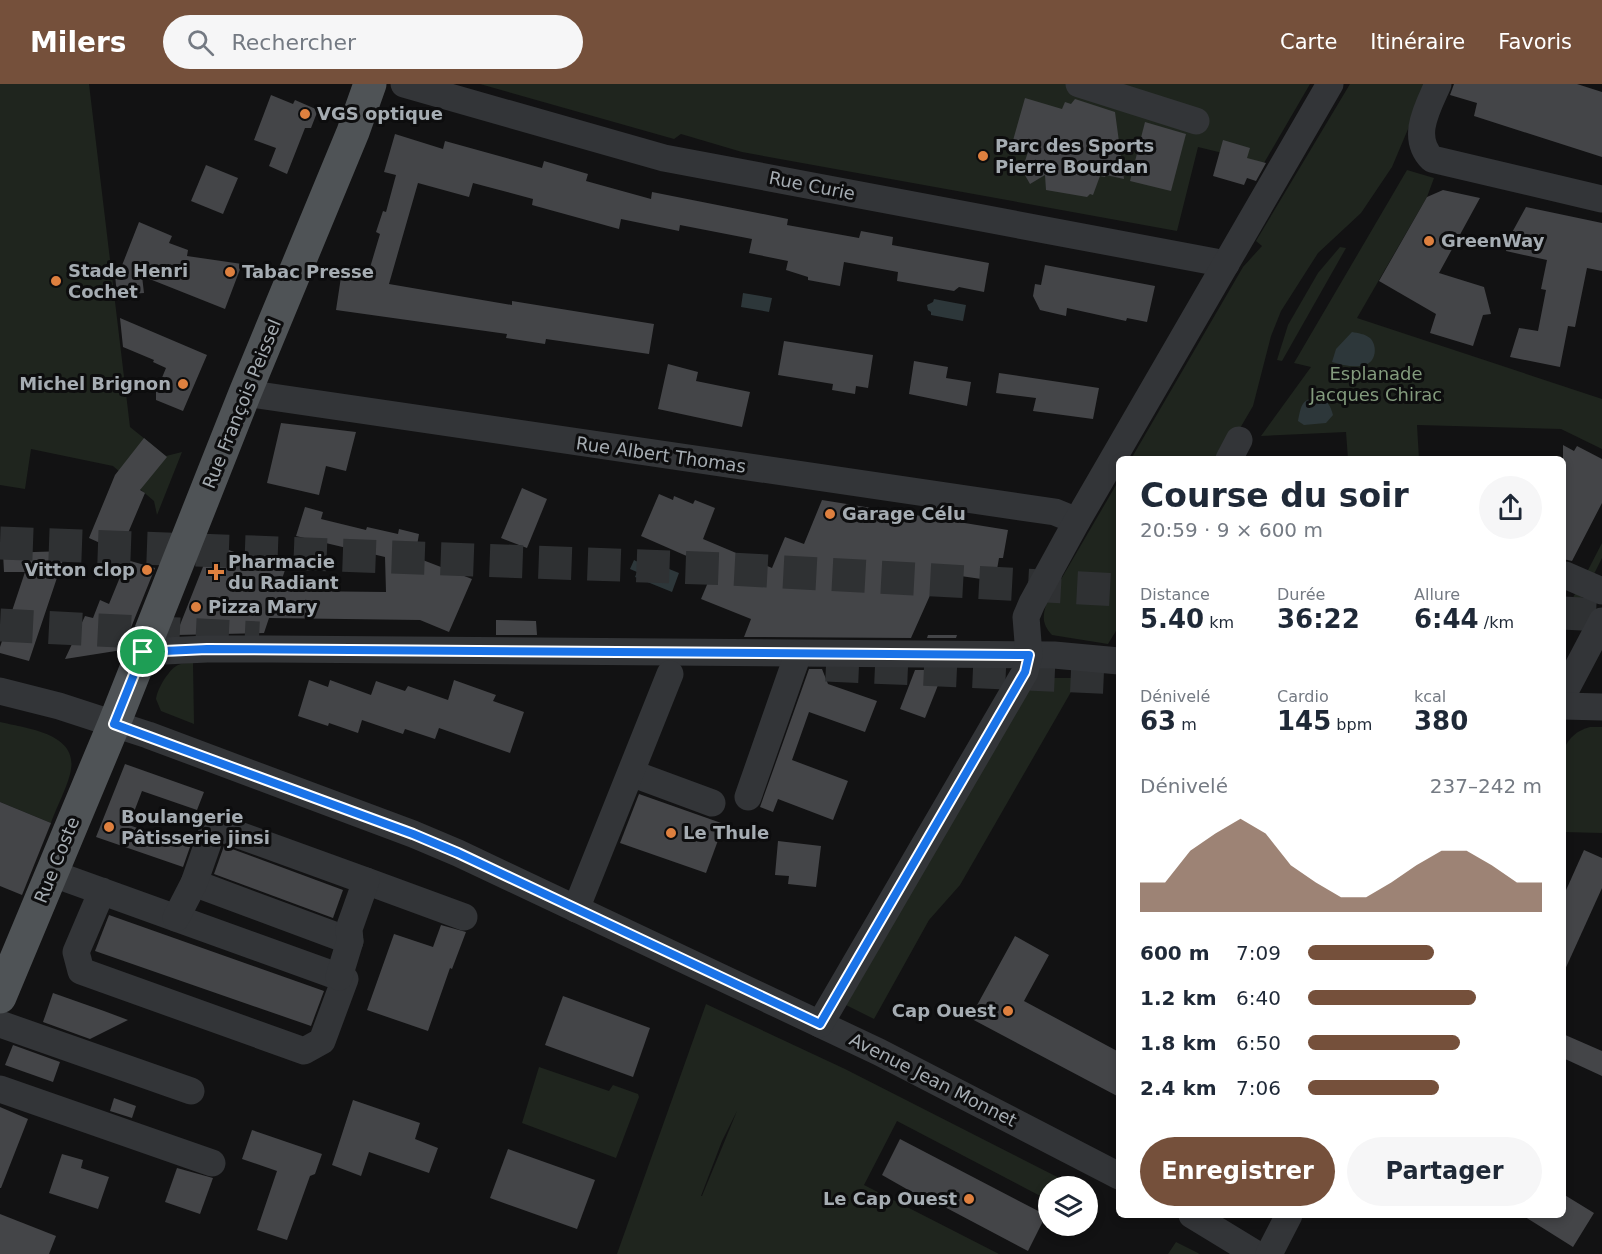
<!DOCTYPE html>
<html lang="fr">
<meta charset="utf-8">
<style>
body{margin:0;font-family:"DejaVu Sans",sans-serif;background:#f6f6f7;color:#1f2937;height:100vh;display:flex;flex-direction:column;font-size:22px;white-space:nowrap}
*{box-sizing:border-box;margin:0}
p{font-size:20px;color:#747a83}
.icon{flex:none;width:33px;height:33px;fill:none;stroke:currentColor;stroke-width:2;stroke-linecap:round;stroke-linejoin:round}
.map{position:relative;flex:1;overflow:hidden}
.drawer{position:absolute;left:1116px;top:372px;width:450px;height:762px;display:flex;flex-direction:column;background:#fff;border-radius:9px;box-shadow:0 3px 9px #0003}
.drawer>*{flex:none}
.buttons{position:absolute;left:1038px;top:1092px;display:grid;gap:12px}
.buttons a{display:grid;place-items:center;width:60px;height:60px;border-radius:50%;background:#fff;box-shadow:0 3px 9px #0003;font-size:30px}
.pin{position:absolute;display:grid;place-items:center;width:51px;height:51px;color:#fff;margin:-26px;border:3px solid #fff;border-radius:50%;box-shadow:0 2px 6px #0007}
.round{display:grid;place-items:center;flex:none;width:63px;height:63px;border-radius:32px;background:#f6f6f7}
.overview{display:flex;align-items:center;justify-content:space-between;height:102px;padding:0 24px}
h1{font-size:33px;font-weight:600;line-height:45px}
.stats{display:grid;grid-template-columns:repeat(3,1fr);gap:9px;height:102px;padding:6px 24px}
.stats div{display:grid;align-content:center}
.stats b{font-size:26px;font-weight:600}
.stats small{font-size:16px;font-weight:400}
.stats p{font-size:16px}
.chart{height:168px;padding:12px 24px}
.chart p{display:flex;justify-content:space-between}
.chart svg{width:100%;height:108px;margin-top:6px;fill:#75503b;opacity:.7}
.cta{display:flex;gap:12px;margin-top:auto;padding:12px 24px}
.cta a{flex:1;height:69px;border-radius:36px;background:#75503b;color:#fff;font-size:24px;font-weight:600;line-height:69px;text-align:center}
.cta a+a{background:#f6f6f7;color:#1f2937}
ul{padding:0 24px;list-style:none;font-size:20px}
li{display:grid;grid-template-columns:96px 72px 1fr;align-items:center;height:45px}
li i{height:15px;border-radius:8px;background:#75503b}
header{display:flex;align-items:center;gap:36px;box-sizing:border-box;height:84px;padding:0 30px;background:#75503b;color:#fff}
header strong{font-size:28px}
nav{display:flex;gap:33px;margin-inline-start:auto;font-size:21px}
.search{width:420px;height:54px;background:#f6f6f7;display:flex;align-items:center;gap:15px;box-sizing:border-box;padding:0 21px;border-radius:33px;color:#747a83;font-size:22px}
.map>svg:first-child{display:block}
</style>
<header>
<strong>Milers</strong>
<div class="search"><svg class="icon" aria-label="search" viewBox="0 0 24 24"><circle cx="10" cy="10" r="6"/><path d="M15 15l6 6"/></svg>Rechercher</div>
<nav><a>Carte</a><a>Itinéraire</a><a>Favoris</a></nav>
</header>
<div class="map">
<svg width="1602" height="1170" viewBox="0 0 1602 1170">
<rect width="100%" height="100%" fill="#121213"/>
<g fill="#1f251e" fill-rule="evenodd">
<path d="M0 0H89L130 343 166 372 182 368 157 431 154 417 113 382 31 365 25 405 0 401Z"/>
<path d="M480 0H1310L1264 79 1198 63 1177 147 742 68 681 50 674 55Z"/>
<path d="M1350 0H1427L1392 83 1361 129 1318 169 1281 227 1271 252 1253 322 1222 375H1131L1243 183 1262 162 1256 157Z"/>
<path d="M1407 86 1434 94 1427 113 1357 234 1602 315V365L1561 345 1417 341 1419 375H1348L1346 348 1261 352 1311 283 1294 279Z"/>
<path d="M1340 163 1346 164 1282 277 1277 276 1288 241 1318 189Z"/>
<path d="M1119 396V542L1108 560 1052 551C1043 541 1042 534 1046 521Z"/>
<path d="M1602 459V474L1593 492 1587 488Z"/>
<path d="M1577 506 1584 510 1563 549V533Z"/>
<path d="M193 579 194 640 161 627 156 615C157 605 169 585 178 581 183 579 188 579 193 579Z"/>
<path d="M1037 594H1079L960 801 929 836 874 935 846 921 1035 595Z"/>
<path d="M0 638C25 644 77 649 71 685 69 700 56 724 51 739L0 718Z"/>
<path d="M1590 643H1602V749L1563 748V666C1570 653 1576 647 1590 643Z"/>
<path d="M706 920 845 985 1075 1102H1048V1116L897 1037 864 1101 999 1170H617ZM737 1027 702 1112H701L722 1057Z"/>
<path d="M539 983 609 1007 613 1001 638 1010 639 1013 616 1074 522 1039Z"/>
<path d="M1176 1158 1198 1169 1199 1170H1168Z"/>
</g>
<g fill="#2d373a">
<path d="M743 209 772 214 769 228 741 223Z"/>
<path d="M934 215 966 221 963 237 931 231V228L928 226 927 221 933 218Z"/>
<path d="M1352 248C1358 249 1365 250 1370 254 1378 262 1376 278 1365 281 1355 284 1342 281 1332 278L1336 265Z"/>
<path d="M1317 313C1327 314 1331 323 1333 331L1326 339 1304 341 1298 337C1301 323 1301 315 1317 313Z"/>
<path d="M642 474 679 489 672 508 635 493 637 488 630 485 634 476 640 479Z"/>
</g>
<g fill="#444548">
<path d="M1454 0H1577L1602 8V73L1474 32 1477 19 1450 11Z"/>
<path d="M271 11 293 20 295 16 318 26 311 44H305L287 90 269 82 276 64 254 56Z"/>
<path d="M1025 14 1062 25 1065 18 1071 20 1075 15 1115 28 1124 95 1106 91 1105 93 1100 92 1093 111 1090 110 1087 113 1046 106 1045 91 1030 100 1022 86 1029 65 1012 60Z"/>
<path d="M1145 38 1186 50 1171 107 1130 97Z"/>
<path d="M395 50 443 65 445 57 542 84 544 77 588 90 586 97 651 115 652 108 788 135 787 141 859 154 861 147 893 153 892 161 989 179 984 208 959 203 954 207 897 197 898 188 844 178 840 202 808 196V193L786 186 788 177 749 169 752 155 680 141 679 147 621 135 619 145 532 121 533 115 473 99 469 113 418 99 389 200 512 221V217L654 240 649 270 546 255 545 260 506 254 507 250 336 226 341 193 366 197 380 150 376 148 383 127 386 128 396 91 384 88Z"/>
<path d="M1223 56 1250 64 1247 74 1266 79 1256 97 1247 94 1244 101 1213 92Z"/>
<path d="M206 81 238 94 223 130 191 117Z"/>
<path d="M1443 106 1480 114 1439 189 1484 203 1491 230 1483 231 1473 262 1430 249 1436 230 1379 197 1427 113Z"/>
<path d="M1526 123 1602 139V187L1587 184 1575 243 1568 242 1560 283 1510 273 1519 244 1538 247 1546 206 1541 205 1547 176 1506 167 1509 154Z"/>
<path d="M139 138 172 152 169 159 188 166 187 172 242 180 225 225 142 192 144 209 117 211 114 181 121 184Z"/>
<path d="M1045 181 1155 202 1147 238 1127 234 1126 237 1067 224 1066 232 1040 226 1033 212 1035 200 1041 201Z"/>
<path d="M120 234 207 271 183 327 156 316V308L166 284 153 278 154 276 123 263Z"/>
<path d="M784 257 873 271 868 304 856 302 855 310 832 306 833 300 778 291Z"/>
<path d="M914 277 948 283 946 294 971 298 967 322 909 310Z"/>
<path d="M668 280 698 288 696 297 750 308 742 343 658 325Z"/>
<path d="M999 289 1099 304 1093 335 1033 327 1036 314 996 309Z"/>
<path d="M281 339 356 348 346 387 326 382 319 411 267 399Z"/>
<path d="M144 354 167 373 140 406 145 409 120 468 89 454 115 391Z"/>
<path d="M1563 361 1574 367 1577 362 1602 375V419L1572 477 1563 475Z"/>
<path d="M522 404 547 415 527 464 501 454Z"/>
<path d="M659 410 673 416 674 412 693 420 695 416 715 424 703 455 772 484 785 453 804 460 822 416 1008 446 1003 474H999L995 497 940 489 911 554 744 553 751 535 701 515 714 484 641 452Z"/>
<path d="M305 423 323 428 321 435 366 446 367 443 398 450 399 445 419 450 415 473 472 495 449 548 420 536 269 534 264 549 176 551 212 460 285 486 280 501 295 502V507L386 508 385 473 296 452Z"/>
<path d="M66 467 29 577 0 569V563L25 488H4L3 469Z"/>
<path d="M127 476 155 484 122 566 65 575 85 532 93 534 100 516 109 520Z"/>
<path d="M496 536 536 537 537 551H496Z"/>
<path d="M928 551H957L956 554H927Z"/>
<path d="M809 585H822L828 600 877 617 865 648 809 628 792 676 848 697 833 736 778 715 773 728 760 723Z"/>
<path d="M915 586H944L925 634 900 625Z"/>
<path d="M309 596 328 603 330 596 371 611 376 597 405 607 408 602 448 616 454 596 496 611 493 617 524 628 510 669 439 644 435 655 405 645 403 650 362 636 358 649 329 639 328 642 298 632Z"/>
<path d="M125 680 204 708 197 726 142 707 129 741 190 763 183 783 96 753Z"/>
<path d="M639 710 724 740 706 789 620 759Z"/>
<path d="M0 718 51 739 22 811 0 802Z"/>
<path d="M778 757 821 762 816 803 788 800 789 792 775 791Z"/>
<path d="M224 762 343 806 333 834 214 790Z"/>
<path d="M1584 766 1602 774V804L1563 890V813Z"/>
<path d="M109 831 324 907 311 942 95 867Z"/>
<path d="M441 841 466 848 452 885 450 884 428 947 367 926 394 850 433 863Z"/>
<path d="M1015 852 1049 871 1024 917 1119 968V1013L970 934Z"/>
<path d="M53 909 104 927 128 936 90 955 43 938Z"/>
<path d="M563 912 650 944 633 993 545 961Z"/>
<path d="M1563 950 1602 967V992L1563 974Z"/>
<path d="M13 961 60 978 53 998 5 981Z"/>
<path d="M114 1014 136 1022 132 1034 110 1027Z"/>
<path d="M353 1016 420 1039 415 1055 438 1064 429 1089 369 1068 361 1092 332 1081Z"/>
<path d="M0 1023 28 1035 1 1104H0Z"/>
<path d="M252 1046 322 1070 315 1090 310 1092 287 1156 257 1146 277 1087 242 1075Z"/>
<path d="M900 1055 1046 1131 1028 1167 941 1121 940 1124 882 1091Z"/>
<path d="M508 1065 595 1096 577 1145 490 1114Z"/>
<path d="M62 1070 83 1076 81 1084 109 1093 98 1125 49 1109Z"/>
<path d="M177 1084 213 1094 200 1130 165 1118Z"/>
<path d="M1563 1110 1594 1129 1573 1163 1522 1131H1563Z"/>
<path d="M0 1130 56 1152 49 1170H0Z"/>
</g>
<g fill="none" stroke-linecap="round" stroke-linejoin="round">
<g stroke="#2f3133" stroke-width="33" stroke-dasharray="33 16" stroke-linecap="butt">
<path d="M0 459 729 485 1119 506"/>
<path d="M1563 529 1602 531"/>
<path d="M0 541 259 554"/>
<path d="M826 581 1119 594"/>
</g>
<g stroke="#333538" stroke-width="27">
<path d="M404 0 664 74 1226 180"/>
<path d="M1079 0 1196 37"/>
<path d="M1438 0C1428 23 1410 53 1432 75L1602 115"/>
<path d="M245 309 1055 428 1077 437"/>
<path d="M1229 375 1239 356"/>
<path d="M1565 491 1602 507"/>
<path d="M143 568 207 565H270L1054 571 1119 577"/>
<path d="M0 607 59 622 148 651 413 750 458 769 879 968 1119 1092"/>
<path d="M1563 611 1602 537"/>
<path d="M1563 622 1602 623"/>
<path d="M631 689 712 719"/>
<path d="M748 713 798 570"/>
<path d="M51 789 345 895 322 957 304 967 81 887 76 868 102 807"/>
<path d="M366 797 464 833"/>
<path d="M194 799 350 857"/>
<path d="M576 825 670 590"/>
<path d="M176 834 194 799 214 742 366 797 349 845 350 857 339 893"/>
<path d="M0 940 191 1007"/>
<path d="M820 940 1025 588 1029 571 1026 533 1032 519 1077 437 1330 0"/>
<path d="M0 1005 212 1079"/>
<path d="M1192 1131 1256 1170"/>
<path d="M1269 1170 1289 1131"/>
</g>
<path stroke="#4f5356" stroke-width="33" d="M0 913 114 640 245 309 353 48 370 0"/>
</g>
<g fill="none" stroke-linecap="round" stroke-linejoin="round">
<g stroke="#fff" stroke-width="12">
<path id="route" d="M207 565 1029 571 1025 588 820 940 458 769 413 750 114 640 143 568Z"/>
</g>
<use href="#route" stroke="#1a73e8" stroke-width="8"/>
</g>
<g fill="#de803f" stroke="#0d0d0e" stroke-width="2">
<circle cx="305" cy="30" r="6"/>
<circle cx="983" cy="72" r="6"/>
<circle cx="1429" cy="157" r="6"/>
<circle cx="230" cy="188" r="6"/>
<circle cx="56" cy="197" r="6"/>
<circle cx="183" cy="300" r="6"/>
<circle cx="830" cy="430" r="6"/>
<circle cx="147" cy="486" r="6"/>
<path d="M213 479h6v6h6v6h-6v6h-6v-6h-6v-6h6z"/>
<circle cx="196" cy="523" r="6"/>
<circle cx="109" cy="743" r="6"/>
<circle cx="671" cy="749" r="6"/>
<circle cx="1008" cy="927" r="6"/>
<circle cx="969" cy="1115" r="6"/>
</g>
<g text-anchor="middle" stroke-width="6" stroke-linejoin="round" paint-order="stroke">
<g font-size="18" font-weight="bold" fill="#a5acb2" stroke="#0d0d0e" text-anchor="start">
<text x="317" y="36">VGS optique</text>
<text x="995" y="68">Parc des Sports<tspan x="995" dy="21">Pierre Bourdan</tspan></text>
<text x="1441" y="163">GreenWay</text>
<text x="68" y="193">Stade Henri<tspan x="68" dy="21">Cochet</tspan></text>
<text x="242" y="194">Tabac Presse</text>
<text x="171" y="306" text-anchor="end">Michel Brignon</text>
<text x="842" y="436">Garage Célu</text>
<text x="228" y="484">Pharmacie<tspan x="228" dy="21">du Radiant</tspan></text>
<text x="135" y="492" text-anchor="end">Vitton clop</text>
<text x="208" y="529">Pizza Mary</text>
<text x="121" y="739">Boulangerie<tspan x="121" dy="21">Pâtisserie jinsi</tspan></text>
<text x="683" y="755">Le Thule</text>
<text x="996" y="933" text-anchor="end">Cap Ouest</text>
<text x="957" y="1121" text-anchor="end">Le Cap Ouest</text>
</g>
<g font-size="18" fill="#a5acb2" stroke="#0d0d0e">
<text transform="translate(812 102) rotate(11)" y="6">Rue Curie</text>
<text transform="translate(242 320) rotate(-68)" y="6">Rue François Peissel</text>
<text transform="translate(661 371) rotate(8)" y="6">Rue Albert Thomas</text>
<text transform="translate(57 776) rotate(-68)" y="6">Rue Coste</text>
<text transform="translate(933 996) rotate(27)" y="6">Avenue Jean Monnet</text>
</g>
<g font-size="18" fill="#839b7d" stroke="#0d0d0e">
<text x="1376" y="296">Esplanade<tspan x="1376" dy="21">Jacques Chirac</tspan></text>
</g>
</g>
</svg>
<div class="buttons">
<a><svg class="icon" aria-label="layers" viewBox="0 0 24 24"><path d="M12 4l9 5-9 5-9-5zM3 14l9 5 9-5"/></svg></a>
</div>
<div class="pin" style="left:143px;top:568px;background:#1e9e55"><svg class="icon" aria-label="arrive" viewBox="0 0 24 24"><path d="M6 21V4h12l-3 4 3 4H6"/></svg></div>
<section class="drawer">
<div class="overview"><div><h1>Course du soir</h1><p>20:59 · 9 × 600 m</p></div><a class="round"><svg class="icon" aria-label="share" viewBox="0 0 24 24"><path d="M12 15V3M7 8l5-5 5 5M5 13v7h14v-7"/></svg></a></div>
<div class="stats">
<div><p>Distance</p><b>5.40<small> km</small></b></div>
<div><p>Durée</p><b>36:22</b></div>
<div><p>Allure</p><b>6:44<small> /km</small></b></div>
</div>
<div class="stats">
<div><p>Dénivelé</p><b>63<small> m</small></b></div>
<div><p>Cardio</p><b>145<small> bpm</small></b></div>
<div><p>kcal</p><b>380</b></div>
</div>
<div class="chart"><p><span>Dénivelé</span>237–242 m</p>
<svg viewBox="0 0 160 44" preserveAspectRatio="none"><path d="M0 44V32L10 32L20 19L30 12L40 6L50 12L60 25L70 32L80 38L90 38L100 32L110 25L120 19L130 19L140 25L150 32L160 32V44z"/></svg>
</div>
<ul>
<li><b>600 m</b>7:09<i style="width:54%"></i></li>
<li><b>1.2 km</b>6:40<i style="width:72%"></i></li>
<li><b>1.8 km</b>6:50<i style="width:65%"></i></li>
<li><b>2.4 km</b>7:06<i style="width:56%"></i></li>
</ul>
<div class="cta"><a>Enregistrer</a><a>Partager</a></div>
</section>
</div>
